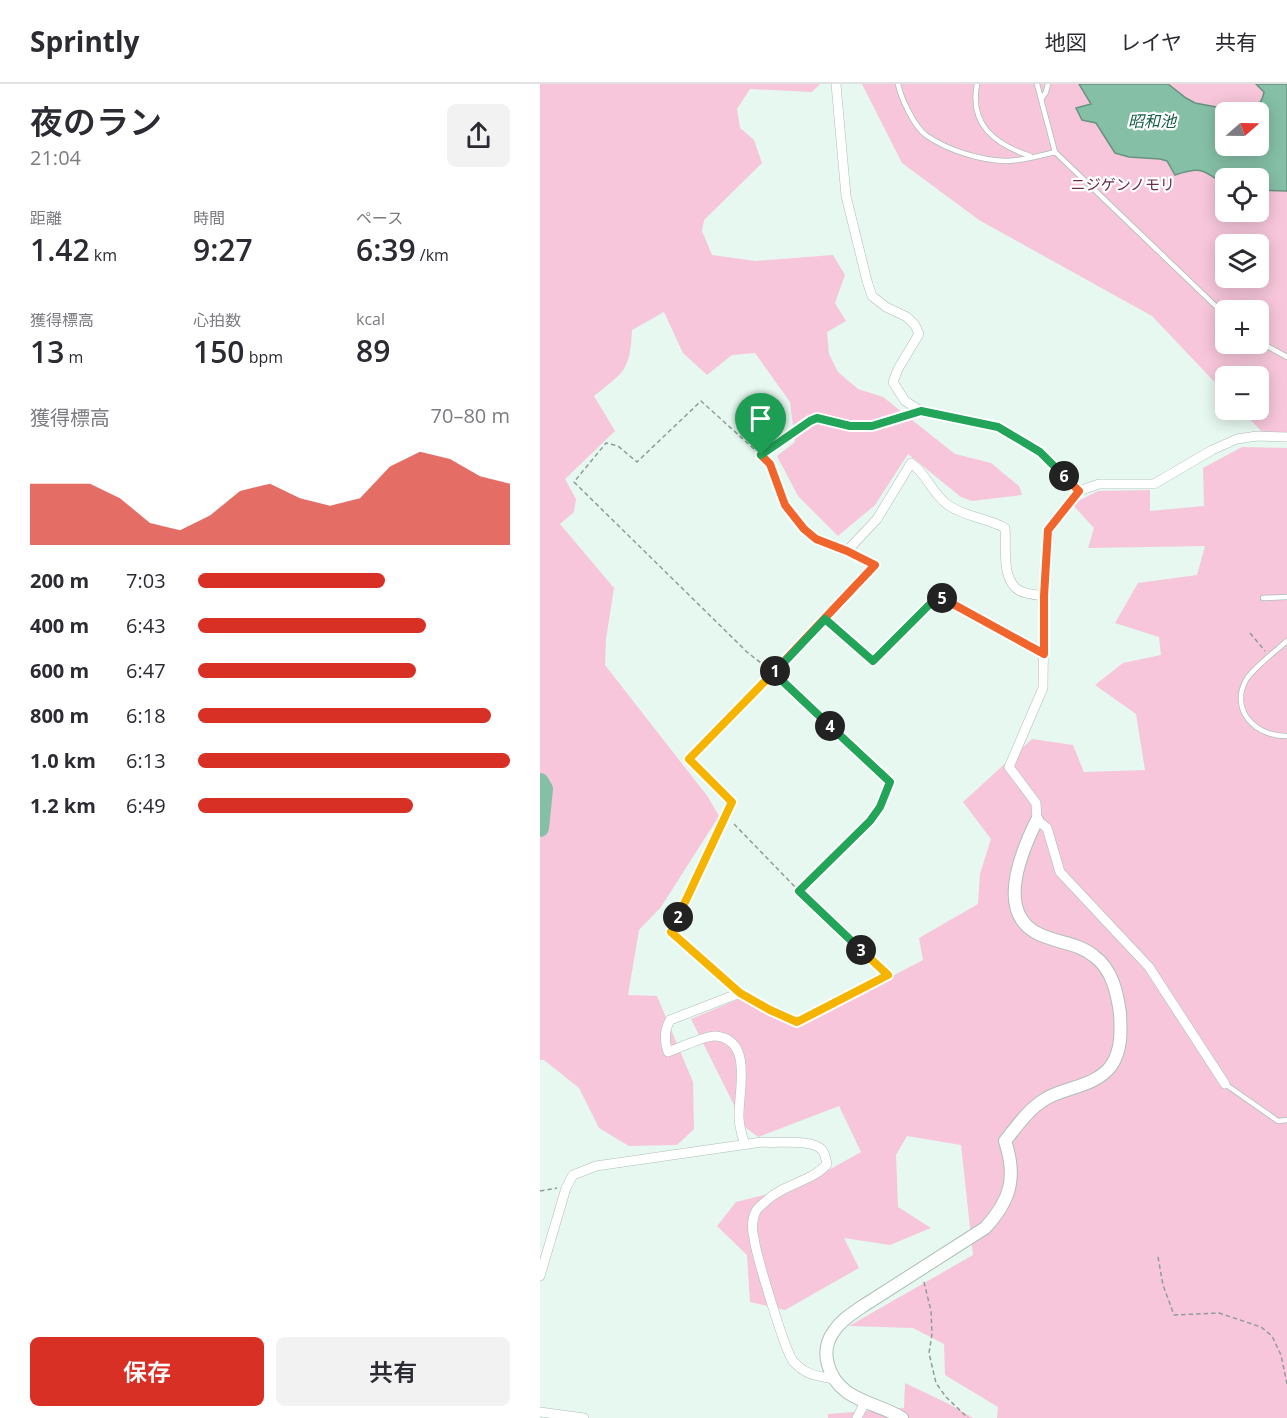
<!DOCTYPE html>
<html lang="ja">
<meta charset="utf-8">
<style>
body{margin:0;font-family:"Open Sans","Noto Sans JP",sans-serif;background:#f2f2f3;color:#2b2b33;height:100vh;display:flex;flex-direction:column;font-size:22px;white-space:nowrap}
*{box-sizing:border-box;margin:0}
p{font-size:20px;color:#7c7c81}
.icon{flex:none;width:33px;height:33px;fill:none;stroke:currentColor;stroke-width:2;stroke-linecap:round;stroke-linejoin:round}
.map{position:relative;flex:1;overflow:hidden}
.drawer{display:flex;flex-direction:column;background:#fff;width:540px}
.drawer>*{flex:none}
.needle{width:39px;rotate:70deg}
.buttons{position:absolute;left:675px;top:18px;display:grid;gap:12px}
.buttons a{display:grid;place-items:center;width:54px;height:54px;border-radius:9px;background:#fff;box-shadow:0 3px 15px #0003;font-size:30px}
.pin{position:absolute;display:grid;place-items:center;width:51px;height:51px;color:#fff;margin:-62px -26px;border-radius:50% 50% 50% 0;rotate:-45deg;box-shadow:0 0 6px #0007}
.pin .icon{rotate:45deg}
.km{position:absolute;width:30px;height:30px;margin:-15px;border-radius:50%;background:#222;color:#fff;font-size:16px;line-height:30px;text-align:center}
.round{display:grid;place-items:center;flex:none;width:63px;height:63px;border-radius:9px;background:#f2f2f3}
.overview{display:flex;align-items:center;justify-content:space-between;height:102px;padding:0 30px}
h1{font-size:33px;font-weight:600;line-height:45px}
.metrics{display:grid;grid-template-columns:repeat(3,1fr);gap:9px;height:102px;padding:6px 30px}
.metrics div{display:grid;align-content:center}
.metrics b{font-size:30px;font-weight:600}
.metrics small{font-size:16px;font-weight:400}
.metrics p{font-size:16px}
.chart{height:168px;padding:12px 30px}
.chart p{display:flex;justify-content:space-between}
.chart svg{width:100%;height:108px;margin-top:6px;fill:#d93025;opacity:.7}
.button{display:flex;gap:12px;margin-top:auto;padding:12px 30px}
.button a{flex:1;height:69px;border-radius:9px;background:#d93025;color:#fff;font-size:24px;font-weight:600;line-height:69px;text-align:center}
.button a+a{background:#f2f2f3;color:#2b2b33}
ul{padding:0 30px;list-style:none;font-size:20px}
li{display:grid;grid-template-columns:96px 72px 1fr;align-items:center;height:45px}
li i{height:15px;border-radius:8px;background:#d93025}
header{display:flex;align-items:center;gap:36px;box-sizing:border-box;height:84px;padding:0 30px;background:#fff;border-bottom:2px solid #e1e1e2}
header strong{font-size:28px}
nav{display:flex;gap:33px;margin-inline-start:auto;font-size:21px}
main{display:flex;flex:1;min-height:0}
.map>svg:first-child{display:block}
</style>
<header>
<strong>Sprintly</strong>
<nav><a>地図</a><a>レイヤ</a><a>共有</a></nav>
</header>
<main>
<section class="drawer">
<div class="overview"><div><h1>夜のラン</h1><p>21:04</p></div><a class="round"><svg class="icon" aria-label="share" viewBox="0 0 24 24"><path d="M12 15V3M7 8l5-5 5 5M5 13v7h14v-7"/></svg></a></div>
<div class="metrics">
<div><p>距離</p><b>1.42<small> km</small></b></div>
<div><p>時間</p><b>9:27</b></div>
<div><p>ペース</p><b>6:39<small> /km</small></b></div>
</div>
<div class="metrics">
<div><p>獲得標高</p><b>13<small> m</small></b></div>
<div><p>心拍数</p><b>150<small> bpm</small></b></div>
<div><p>kcal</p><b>89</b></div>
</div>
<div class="chart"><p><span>獲得標高</span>70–80 m</p>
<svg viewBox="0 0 160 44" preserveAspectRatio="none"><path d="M0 44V19L10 19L20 19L30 25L40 35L50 38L60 32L70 22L80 19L90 25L100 28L110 25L120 12L130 6L140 9L150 16L160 19V44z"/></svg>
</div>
<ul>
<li><b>200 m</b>7:03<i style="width:60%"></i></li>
<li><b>400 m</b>6:43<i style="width:73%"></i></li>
<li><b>600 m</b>6:47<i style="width:70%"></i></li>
<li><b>800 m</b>6:18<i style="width:94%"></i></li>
<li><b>1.0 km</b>6:13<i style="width:100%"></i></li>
<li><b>1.2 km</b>6:49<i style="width:69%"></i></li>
</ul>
<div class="button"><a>保存</a><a>共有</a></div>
</section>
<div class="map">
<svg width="747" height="1334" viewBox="0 0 747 1334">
<rect width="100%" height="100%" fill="#e6f8f0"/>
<g fill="#f7c6da" fill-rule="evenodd">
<path d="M0 0H280L272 8 210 5 197 25 200 44 214 56 222 79 164 136 162 147 172 171 215 177 293 171 305 191 295 219 306 237 287 248 289 270 298 288 318 305 343 313 415 370 451 379 479 402 482 411 432 417 421 413 368 370 335 421 298 452 258 412 237 372 255 358 250 318 215 269 192 271 167 291 143 269 124 228 92 246C90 287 84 288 54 312L75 347 25 395 36 415 34 428 20 440 74 504 66 555 65 581 168 713 179 732 121 823 99 846 88 911 117 912 153 998 154 1045 137 1061 89 1062 59 1044 39 1004 4 976H0Z"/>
<path d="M322 0H747V356L724 350 701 326H718V292H686L685 309 612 232 439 136 362 79ZM686 28H718V62H686ZM686 94H718V128H686ZM686 160H718V194H686ZM686 226H718V260H686Z"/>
<path d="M702 363 747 364V1334H457L458 1323 405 1291 404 1260 373 1244 309 1242 433 1171 421 1061 367 1052 356 1071 358 1123 391 1144 350 1161 304 1154 319 1184 245 1226 210 1218 207 1171 177 1142 196 1118 260 1102 321 1068 299 1022 218 1053 205 1043 151 935 199 915 257 942 383 876 379 854 438 820 440 790 451 755 423 718 492 655 533 661 544 688 605 686 596 630 555 601 583 579 621 571 619 553 575 539 598 499 657 491 665 462 548 464 554 444 532 420 558 407 610 406V427L664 422 663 384Z"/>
<path d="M365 1299 409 1320 433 1334H288V1330L364 1324Z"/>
</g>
<path fill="#85bfa6" stroke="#689380" stroke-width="1.5" d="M539 0H628L646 14 655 19 687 25 692 28H686V62H718V28H708C717 23 722 19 724 8L716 0H747V107L719 106 718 94H686L685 101C663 86 662 82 635 91L627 77 620 75 589 73 575 69 556 39 542 36 536 24 551 20Z"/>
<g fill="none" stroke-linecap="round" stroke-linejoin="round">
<path stroke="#85bfa6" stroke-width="18" d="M0 698 4 705 0 744"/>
<g stroke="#adbfb6" stroke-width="6">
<g id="lane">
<path d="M358 0C361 14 374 43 387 52 408 66 439 76 465 77 482 77 499 72 515 68"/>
<path d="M437 0C429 41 455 60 490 72"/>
<path d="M497 0 515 68 686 232"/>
<path d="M502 14 506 8 508 0"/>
<path d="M718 257 747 273"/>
<path d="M723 514 747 513"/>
<path d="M747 557C737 566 712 585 706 596 689 627 717 653 747 652"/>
<path d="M685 1000 738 1037 747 1036"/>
</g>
</g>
<g stroke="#adbfb6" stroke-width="10">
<g id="street">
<path d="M296 0 306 112 327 197 332 212 346 223 367 233 375 241 379 250 358 285 353 298 365 317 381 327 458 343 500 368 539 407"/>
<path d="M307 467 337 435 371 379C387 390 392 410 408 421 425 433 447 434 465 444 467 461 460 496 480 507 486 510 497 511 504 512"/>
<path d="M285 535 333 577 398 512 504 570"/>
<path d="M685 1000 609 883 520 788 507 744 497 736 496 719 469 683 503 604 504 512 509 446 539 407 559 400H614L672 366 697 355 717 352 747 353"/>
<path d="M205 1061C202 1051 199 1043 199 1033 198 1009 214 956 176 952 166 951 139 964 128 968 124 957 124 947 130 936L200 909 131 848 192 718 149 675 234 589 335 481 307 467 276 455 264 445 245 421 230 380 221 371 270 337C286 331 312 345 331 342 347 341 365 332 381 327"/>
<path d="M0 1192 26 1104 33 1091 56 1082 222 1058C237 1060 272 1054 282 1066 285 1069 286 1076 287 1080 272 1098 245 1099 226 1117 223 1120 218 1123 216 1127 212 1135 212 1146 214 1154 216 1171 245 1267 253 1277 265 1291 277 1292 294 1295"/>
<path d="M0 1328 44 1334"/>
<path d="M317 1334 325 1318"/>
</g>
</g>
<g stroke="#adbfb6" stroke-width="14">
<path id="secondary" d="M362 1334C345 1323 324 1320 307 1308 288 1294 279 1267 294 1247 301 1236 313 1229 323 1222L445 1144C471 1116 477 1093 465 1057 477 1042 489 1024 507 1014 527 1003 556 1002 571 982 582 966 581 947 580 929 577 908 572 885 554 872 537 858 514 859 495 848 456 825 482 766 497 736"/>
</g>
<g stroke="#909d97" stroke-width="1.5" stroke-dasharray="4.5 3" stroke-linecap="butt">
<path d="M214 365 161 317 97 378 78 362 66 359 34 398 207 568 226 583"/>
<path d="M710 549 725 567"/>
<path d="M241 596 350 698 340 723 330 737 259 807"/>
<path d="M194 740 259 807 348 891 257 938 208 914"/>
<path d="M0 1107 17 1104"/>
<path d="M618 1173 623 1201 634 1231 679 1229 721 1243 732 1252 741 1271 747 1300"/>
<path d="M384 1198 391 1227 392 1250 389 1269 396 1299 406 1313 428 1334"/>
</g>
<use href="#lane" stroke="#fff" stroke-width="4.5"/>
<use href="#street" stroke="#fff" stroke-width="9"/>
<use href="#secondary" stroke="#fff" stroke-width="12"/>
</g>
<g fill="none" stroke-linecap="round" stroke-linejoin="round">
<g stroke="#fff" stroke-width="12">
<path id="split-1" d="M221 371 230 380 245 421 264 445 276 455 307 467 335 481 235 587"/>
</g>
<g stroke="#fff" stroke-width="12">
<path id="split-2" d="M138 833 192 718 149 675 235 587"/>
</g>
<g stroke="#fff" stroke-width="12">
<path id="split-3" d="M138 833 131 848 200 909 230 926 257 938 348 891 321 866"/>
</g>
<g stroke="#fff" stroke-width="12">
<path id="split-4" d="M290 642 350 698 340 723 330 737 259 807 321 866"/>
</g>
<g stroke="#fff" stroke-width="12">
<path id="split-5" d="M290 642 234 589 285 535 333 577 398 512 402 514"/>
</g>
<g stroke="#fff" stroke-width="12">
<path id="split-6" d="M402 514 504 570V512L508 446 539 407 524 392"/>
</g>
<g stroke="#fff" stroke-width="12">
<path id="split-7" d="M221 371 270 337 277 334 310 342H332L381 327 458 343 500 368 524 392"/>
</g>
<use href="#split-1" stroke="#f0652b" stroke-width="8"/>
<use href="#split-2" stroke="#f5b400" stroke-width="8"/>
<use href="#split-3" stroke="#f5b400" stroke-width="8"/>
<use href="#split-4" stroke="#22a559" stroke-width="8"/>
<use href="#split-5" stroke="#22a559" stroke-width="8"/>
<use href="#split-6" stroke="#f0652b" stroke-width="8"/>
<use href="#split-7" stroke="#22a559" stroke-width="8"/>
</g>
<g text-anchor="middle" stroke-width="4.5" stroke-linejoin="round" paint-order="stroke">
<g font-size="15" fill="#6d2c4d" stroke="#fff">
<text x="583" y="106">ニジゲンノモリ</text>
</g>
<g font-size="16" font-style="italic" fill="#165e46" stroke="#fff">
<text x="612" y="43">昭和池</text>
</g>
</g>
</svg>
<div class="buttons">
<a><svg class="needle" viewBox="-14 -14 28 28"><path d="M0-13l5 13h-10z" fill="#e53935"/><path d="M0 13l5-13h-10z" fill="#7c7c81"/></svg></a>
<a><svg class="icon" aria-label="locate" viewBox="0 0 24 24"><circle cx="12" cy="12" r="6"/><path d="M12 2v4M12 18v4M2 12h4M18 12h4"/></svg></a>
<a><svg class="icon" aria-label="layers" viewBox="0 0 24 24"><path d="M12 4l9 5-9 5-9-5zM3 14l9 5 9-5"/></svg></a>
<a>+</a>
<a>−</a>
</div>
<div class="pin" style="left:221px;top:371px;background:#1e9e55"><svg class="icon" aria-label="arrive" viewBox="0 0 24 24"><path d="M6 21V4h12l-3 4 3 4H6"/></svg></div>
<b class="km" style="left:235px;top:587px">1</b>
<b class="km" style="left:138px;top:833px">2</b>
<b class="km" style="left:321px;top:866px">3</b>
<b class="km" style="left:290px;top:642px">4</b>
<b class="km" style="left:402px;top:514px">5</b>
<b class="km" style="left:524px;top:392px">6</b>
</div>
</main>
